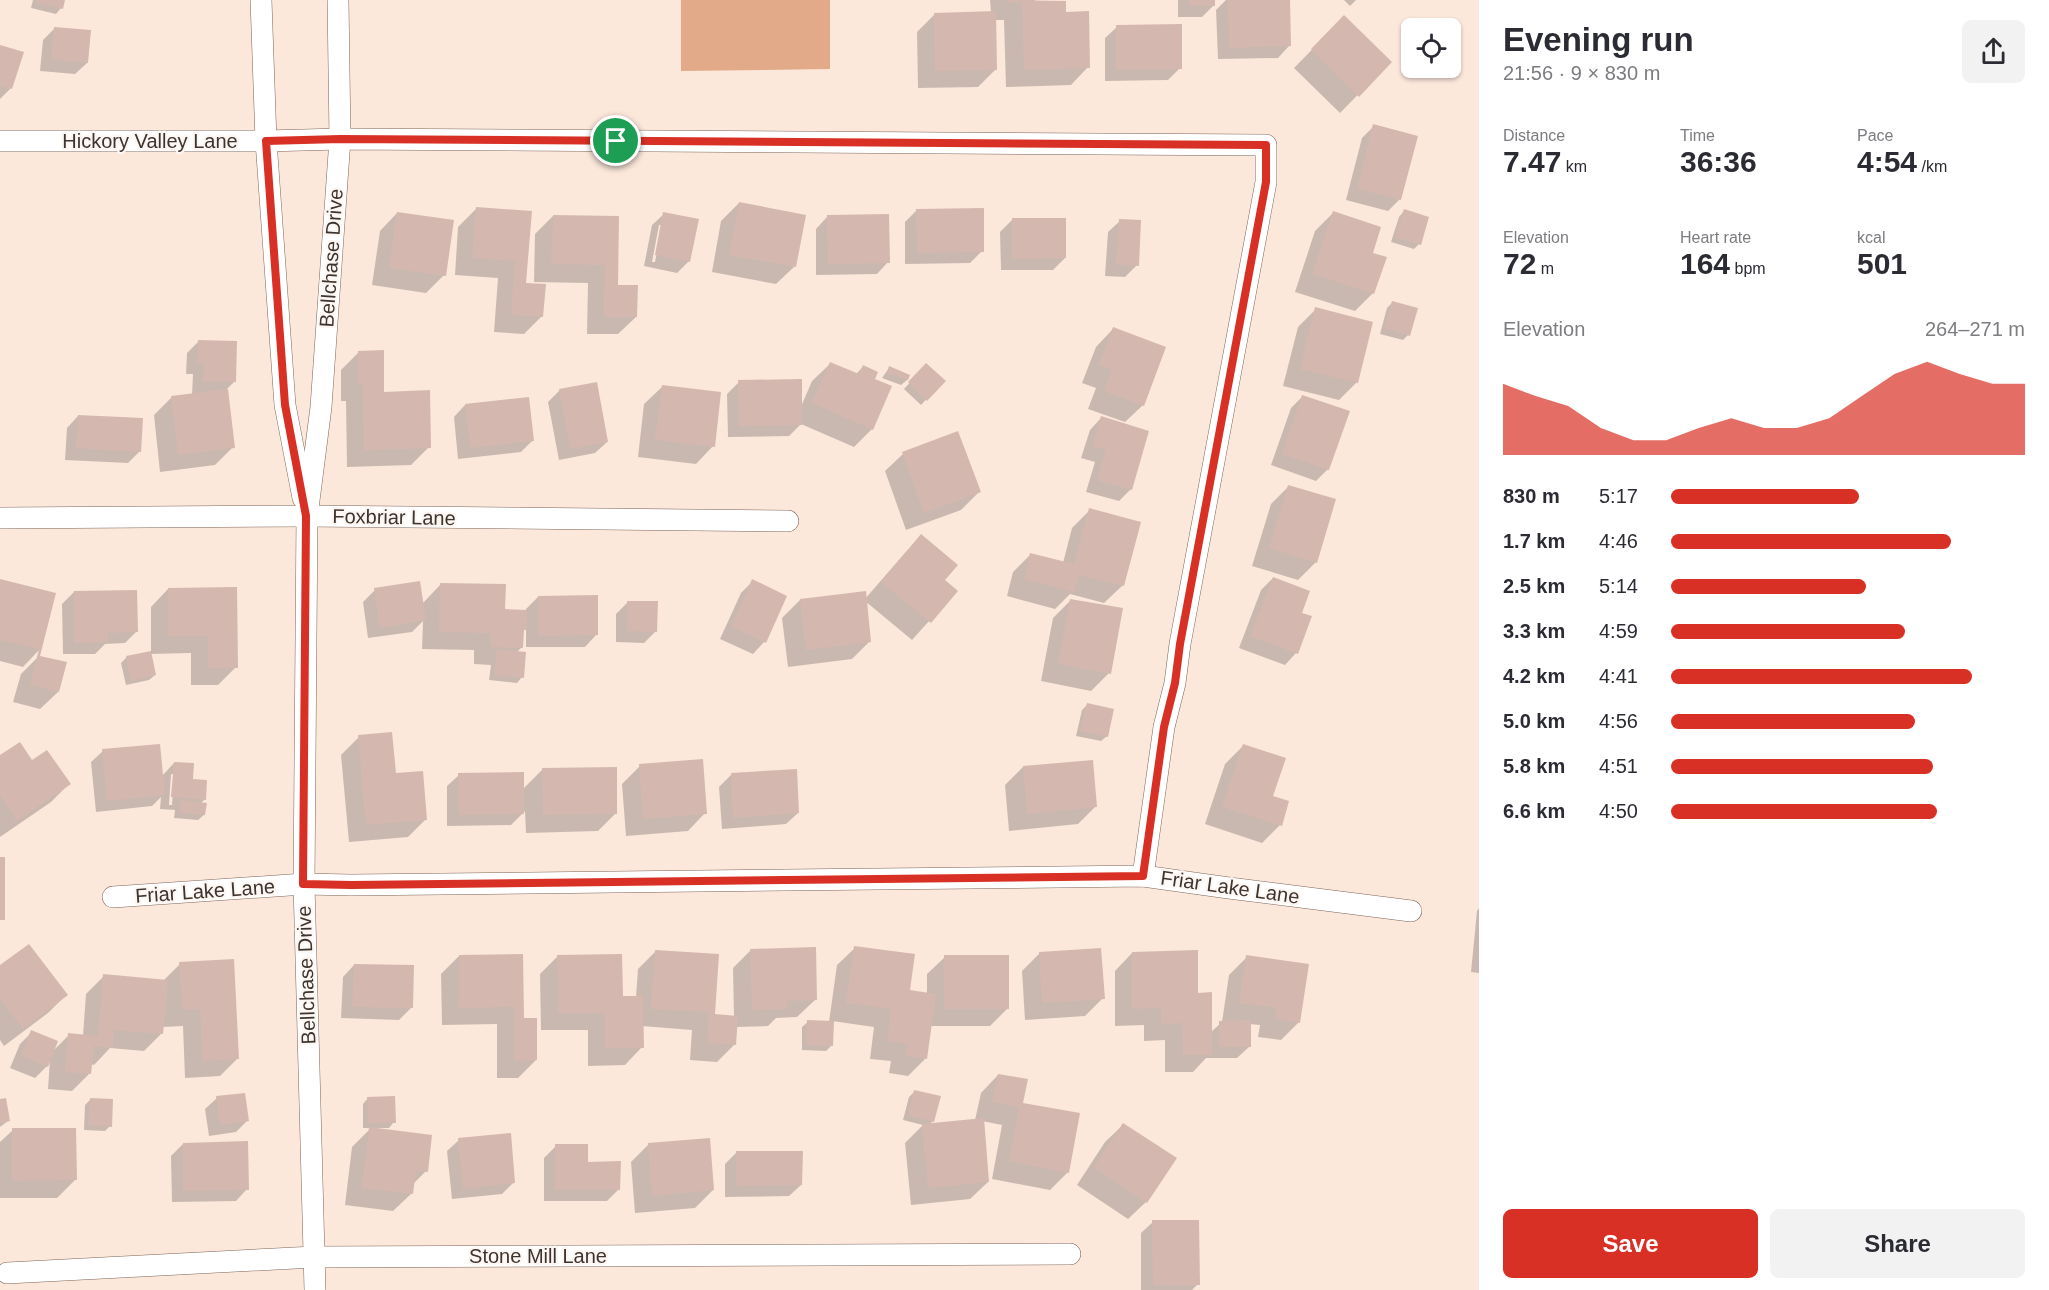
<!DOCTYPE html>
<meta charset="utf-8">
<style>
body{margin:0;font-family:Arial,sans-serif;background:#f2f2f3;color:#2b2b33;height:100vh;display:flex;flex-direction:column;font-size:22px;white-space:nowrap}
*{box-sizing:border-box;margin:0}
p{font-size:20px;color:#7c7c81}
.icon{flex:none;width:33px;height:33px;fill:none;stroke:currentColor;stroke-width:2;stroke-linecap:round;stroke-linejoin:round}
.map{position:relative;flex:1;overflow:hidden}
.drawer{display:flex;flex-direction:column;background:#fff;width:570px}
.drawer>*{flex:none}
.tools{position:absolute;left:1401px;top:18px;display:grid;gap:12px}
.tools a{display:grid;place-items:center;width:60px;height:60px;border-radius:9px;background:#fff;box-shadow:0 2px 4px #0004;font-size:30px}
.pin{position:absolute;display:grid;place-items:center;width:51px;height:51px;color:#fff;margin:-26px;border:3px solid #fff;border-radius:50%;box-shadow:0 2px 6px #0007}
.round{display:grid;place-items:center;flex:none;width:63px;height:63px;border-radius:9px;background:#f2f2f3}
.headline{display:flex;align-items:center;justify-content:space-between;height:102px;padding:0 24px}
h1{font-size:33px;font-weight:600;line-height:45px}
.stats{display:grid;grid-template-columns:repeat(3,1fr);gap:9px;height:102px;padding:6px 24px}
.stats div{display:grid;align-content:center}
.stats b{font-size:30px;font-weight:600}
.stats small{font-size:16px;font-weight:400}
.stats p{font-size:16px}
.chart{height:168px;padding:12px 24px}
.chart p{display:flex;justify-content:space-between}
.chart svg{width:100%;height:108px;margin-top:6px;fill:#d93025;opacity:.7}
.primary-button{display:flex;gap:12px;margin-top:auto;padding:12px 24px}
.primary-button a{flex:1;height:69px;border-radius:9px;background:#d93025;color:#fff;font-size:24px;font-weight:600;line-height:69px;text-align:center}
.primary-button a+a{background:#f2f2f3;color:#2b2b33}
ul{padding:0 24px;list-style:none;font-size:20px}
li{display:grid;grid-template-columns:96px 72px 1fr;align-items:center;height:45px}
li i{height:15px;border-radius:8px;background:#d93025}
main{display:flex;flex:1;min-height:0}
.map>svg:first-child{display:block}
</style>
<main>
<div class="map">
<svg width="1479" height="1290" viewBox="0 0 1479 1290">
<rect width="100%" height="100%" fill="#fce7db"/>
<path fill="#e2aa88" d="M681 0H830V69L681 71Z"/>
<g fill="#0003" fill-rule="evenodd">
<path d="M33 0H63L61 8 56 14 31 8Z"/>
<path d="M990 0H1035V3L1065 13 1088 67 1071 85 1006 87 1004 20H995L996 69 978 87 918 88 917 32 935 14 991 13Z"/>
<path d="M1178 0H1214V5L1202 17H1178Z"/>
<path d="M1226 0H1288L1289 46 1278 58 1218 59 1216 10Z"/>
<path d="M1344 0H1356L1350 6Z"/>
<path d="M1344 17 1390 62 1340 113 1294 68Z"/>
<path d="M1117 27 1180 68 1168 80 1105 81V38Z"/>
<path d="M55 28 87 63 75 74 40 71 43 40Z"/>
<path d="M0 46 10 89 0 99Z"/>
<path d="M1374 126 1400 199 1388 211 1346 200 1362 138Z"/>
<path d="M739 203 794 267 776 284 712 272 721 221Z"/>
<path d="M476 209 530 213 525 284 542 316 524 334 494 332 498 278 455 275 458 227Z"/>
<path d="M917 210 982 251 970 263 905 264V222Z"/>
<path d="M1404 211 1419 244 1414 249 1391 242 1399 217Z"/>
<path d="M397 213 444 275 426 293 372 285 380 231Z"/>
<path d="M1333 213 1373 293 1355 311 1295 292 1315 231Z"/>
<path d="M664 214 689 261 677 273 644 266 652 225ZM659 225H662L655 262H652Z"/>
<path d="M553 216 618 217 616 287 636 317 618 334H587L588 283 534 282 535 234Z"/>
<path d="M827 217 888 262 877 274 816 275V229Z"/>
<path d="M1012 220 1065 258 1053 270H1001L1000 232Z"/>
<path d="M1120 221 1137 265 1125 277 1105 276 1108 232Z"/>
<path d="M1393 302 1408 335 1403 340 1380 334 1387 308Z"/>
<path d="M1316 309 1357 382 1339 400 1283 386 1298 327Z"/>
<path d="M1113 329 1143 405 1125 422 1088 409 1096 388 1082 383 1096 347Z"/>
<path d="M199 341 234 382 226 390 233 447 215 465 160 472 154 415 171 398 192 395 193 374H186L187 353Z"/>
<path d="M359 352 383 393 429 447 411 465 347 467 346 401H341V370Z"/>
<path d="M830 364 855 375 863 367 873 380 872 429 854 447 801 424 789 436 728 437 727 394 739 382 800 409 812 381Z"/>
<path d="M926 365 943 381 921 405 904 389Z"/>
<path d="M889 368 908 376 907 380 901 385 882 378Z"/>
<path d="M662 387 713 446 696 464 638 457 644 404Z"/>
<path d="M560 390 607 442 595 453 559 460 548 402Z"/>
<path d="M1303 396 1328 469 1316 481 1271 465 1291 408Z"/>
<path d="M465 405 532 441 521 452 458 459 454 417Z"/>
<path d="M78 416 140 451 128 463 65 460 67 428Z"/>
<path d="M1101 418 1148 432 1130 490 1119 501 1086 492 1095 462 1081 458 1090 430Z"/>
<path d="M903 454 979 492 961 510 906 530 885 471Z"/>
<path d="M1289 486 1316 562 1298 580 1252 566 1271 504Z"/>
<path d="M1090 510 1139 523 1122 586 1104 603 1070 594 1055 609 1007 596 1013 572 1031 554 1063 563 1072 528Z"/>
<path d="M921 536 943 580 956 591 912 640 865 601 870 641 852 659 788 667 782 618 800 600 865 599 904 554Z"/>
<path d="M1273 578 1300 613 1296 653 1285 665 1239 648 1261 590Z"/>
<path d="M0 581 40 649 23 667 0 661Z"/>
<path d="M753 581 764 642 753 654 720 639 741 593Z"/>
<path d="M441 584 504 610 526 611V609L538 597 596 635 585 647H526V628L522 632V647L517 652 522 677 517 683 489 680 491 665 474 664V650L422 649 423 621 412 632 368 638 363 602 375 590 422 604Z"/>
<path d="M168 589 236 667 218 685H191V653L150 654 155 675 149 680 126 685 121 663 127 657 151 652V607Z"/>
<path d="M74 592 136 632 125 643 105 644 95 654H63L62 604Z"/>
<path d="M1071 600 1109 673 1091 691 1041 681 1053 618Z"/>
<path d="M628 602 656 631 644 643 616 642V614Z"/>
<path d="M38 657 58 692 40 709 13 702 21 674Z"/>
<path d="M1087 705 1107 736 1101 741 1076 736 1082 710Z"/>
<path d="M359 737 395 775 426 819 408 837 349 842 341 755Z"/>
<path d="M1243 746 1272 797 1280 825 1262 843 1205 824 1225 764Z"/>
<path d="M103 751 162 776 174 763 191 781 205 799 200 804 204 815 198 820 174 818 175 810 160 809 161 797 152 806 96 812 91 762ZM171 774H174L172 805H169Z"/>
<path d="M0 757 32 762 69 784 51 802 0 837Z"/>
<path d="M640 766 705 813 688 831 626 836 622 784Z"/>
<path d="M1023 767 1095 807 1078 824 1009 831 1005 785Z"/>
<path d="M543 769 616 813 598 831 526 833 525 811 511 825 447 826V786L459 775 523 789Z"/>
<path d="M731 775 798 813 786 824 722 829 719 787Z"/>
<path d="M1479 908V973L1471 972 1477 911Z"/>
<path d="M855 948 908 992 927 994V974L945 957 1008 1008 990 1026H930L926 1058 908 1076 889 1073 891 1061 870 1059 874 1027 832 1021V1045L826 1051 802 1050V1027L808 1022H829L837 965Z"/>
<path d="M751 950 815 1000 797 1017 776 1018 768 1026 736 1027 735 1044 717 1062 690 1060 692 1030 642 1026V1047L625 1065 588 1066V1030H541L540 974 558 956 621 998 636 997 638 969 656 951 714 1016 734 1017 733 968Z"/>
<path d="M1040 953 1103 998 1085 1016 1025 1020 1022 971Z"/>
<path d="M1132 953 1197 994 1211 1032 1222 1022 1229 975 1247 957 1299 1022 1281 1040 1258 1037 1260 1025 1249 1024V1047L1237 1058H1206L1193 1072H1165V1040L1144 1041V1025L1115 1026V971Z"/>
<path d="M522 955V1019L536 1060 518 1078H497V1024L442 1025 441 974 459 956Z"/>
<path d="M180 964 238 1058 220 1076 185 1078 183 1026 162 1027V1033L144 1051 110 1048 94 1065 91 1064 90 1073 72 1091 48 1089 50 1059 47 1066 35 1078 10 1068 20 1044 32 1032 53 1051 69 1035 83 1036 86 994 104 976 163 981Z"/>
<path d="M354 965 411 1008 399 1020 341 1018 343 977Z"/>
<path d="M0 967 66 995 48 1013 4 1046 0 1040Z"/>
<path d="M998 1075 1022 1104 1068 1172 1050 1190 992 1179 1002 1125 982 1121 988 1182 970 1199 911 1205 905 1143 923 1125 903 1120 909 1097 915 1091 933 1121 929 1125 975 1120 981 1093Z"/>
<path d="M217 1098 247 1121 236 1132 209 1136 205 1109Z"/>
<path d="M368 1098 394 1122 389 1128H376V1130L426 1171 412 1185 411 1194 393 1211 345 1205 352 1147 371 1128H363V1104Z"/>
<path d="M91 1099 110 1126 105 1131 84 1130 85 1105Z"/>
<path d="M0 1100 8 1121 0 1127Z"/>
<path d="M1123 1125 1146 1202 1128 1219 1077 1185 1105 1142Z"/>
<path d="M13 1130 75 1180 57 1198H0V1142Z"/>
<path d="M459 1140 514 1182 502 1194 452 1199 447 1151Z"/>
<path d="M183 1144 247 1189 236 1201 172 1202 171 1156Z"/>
<path d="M649 1144 713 1190 695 1208 635 1213 631 1162Z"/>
<path d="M556 1146 619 1189 607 1201H544V1158Z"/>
<path d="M737 1152 801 1185 789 1196 725 1197V1164Z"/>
<path d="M1153 1222 1198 1284 1192 1290H1141V1233Z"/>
</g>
<g fill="#d4b8af">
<path d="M36 0H65L63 9 36 3Z"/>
<path d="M1008 0 1066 1V12L1089 11 1090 68 1024 70 1022 2 1008 3Z"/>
<rect x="1189" y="0" width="26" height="6"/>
<path d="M1228 0H1290L1291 46 1229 48Z"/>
<path d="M996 11 997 70 935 71 934 13Z"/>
<path d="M1344 15 1392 62 1359 97 1311 49Z"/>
<path d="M1182 24V69L1116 70V25Z"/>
<path d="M54 27 91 30 88 63 51 60Z"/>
<path d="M0 45 24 52 12 89 0 86Z"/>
<path d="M1373 124 1418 136 1401 200 1357 189Z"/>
<path d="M739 202 806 215 796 267 729 255Z"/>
<path d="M476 207 532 211 526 283 546 284 543 317 511 315 515 261 472 258Z"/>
<path d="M984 208V252L917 253 916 209Z"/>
<path d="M1404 209 1429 217 1421 245 1395 237Z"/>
<path d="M1333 211 1381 227 1373 253 1387 257 1374 294 1312 274Z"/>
<path d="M397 212 454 220 446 276 389 268Z"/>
<path d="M663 212 699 219 690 262 655 255Z"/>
<path d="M889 214 890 263 828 264 827 215Z"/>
<path d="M553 215 619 216 618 285H638L637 317H604L605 265 551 264Z"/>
<path d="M1012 218H1066V258L1012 259Z"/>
<path d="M1119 219 1141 220 1139 266 1116 264Z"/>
<path d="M1392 301 1418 308 1410 336 1384 328Z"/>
<path d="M1315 307 1373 322 1358 383 1300 369Z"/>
<path d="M1113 327 1166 347 1144 406 1104 391 1112 370 1099 365Z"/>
<path d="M198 340 237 341 236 382H203L204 363H197Z"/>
<path d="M384 350V392L430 390 431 448 364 450 363 384H358V351Z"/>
<path d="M830 362 859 374 863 365 878 372 875 379 892 386 873 430 812 403Z"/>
<path d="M926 363 946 381 927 401 908 382Z"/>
<path d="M889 366 910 375 908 380 887 373Z"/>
<path d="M802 379V425L739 426 738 380Z"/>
<path d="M597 382 608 442 570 449 559 389Z"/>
<path d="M662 385 721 392 715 447 655 440Z"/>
<path d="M228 389 235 448 178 455 171 396Z"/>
<path d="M1302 395 1350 411 1329 470 1282 454Z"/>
<path d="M529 397 534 441 470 448 465 404Z"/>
<path d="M78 415 143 418 141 452 76 448Z"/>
<path d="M1101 416 1149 431 1132 490 1097 480 1106 450 1092 446Z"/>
<path d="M958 431 981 492 924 513 902 452Z"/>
<path d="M1288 485 1336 499 1317 563 1269 548Z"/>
<path d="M1089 508 1141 522 1124 586 1079 575 1074 592 1024 579 1030 553 1074 564Z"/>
<path d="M921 534 958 565 945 580 958 591 931 623 881 582Z"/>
<path d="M1273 577 1310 591 1302 613 1312 616 1298 654 1250 636Z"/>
<path d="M0 579 56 593 40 656 67 662 59 692 30 685 39 649 0 640Z"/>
<path d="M752 579 787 596 766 643 731 627Z"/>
<path d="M420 581 426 620 380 628 374 588Z"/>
<path d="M440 583 506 584 505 609 527 610V630H524L523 648 491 647V633L439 632Z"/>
<path d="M237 587 238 668H208V636H168V588Z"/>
<path d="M137 590 138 632 108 633V642L74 643V591Z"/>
<path d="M866 591 871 642 806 650 800 599Z"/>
<path d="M598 595V635L538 636V596Z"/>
<path d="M1070 599 1123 608 1111 674 1058 664Z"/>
<path d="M627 601H658L657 632 627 631Z"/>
<path d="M497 649 526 652 524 678 494 675Z"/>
<path d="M151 651 156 675 131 681 126 656Z"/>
<path d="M1087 703 1114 709 1108 737 1080 731Z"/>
<path d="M392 732 396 773 423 771 427 820 366 825 358 735Z"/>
<path d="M20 742 32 760 47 750 71 784 17 821 0 795V755Z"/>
<path d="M160 744 165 795 107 801 102 749Z"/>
<path d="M1243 744 1286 758 1273 796 1289 801 1282 826 1222 807Z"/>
<path d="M703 759 707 814 643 819 639 764Z"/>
<path d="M1093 760 1097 807 1027 814 1023 766Z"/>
<path d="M174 762 194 763 193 779 207 780 206 800 171 797Z"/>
<path d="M617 767V814L543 815 542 768Z"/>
<path d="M797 769 799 813 733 818 731 773Z"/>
<path d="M524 772V814L459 815 458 773Z"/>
<path d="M181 800 207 803 205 815 179 813Z"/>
<rect x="0" y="857" width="5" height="63"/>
<path d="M29 944 68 995 23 1029 0 999V965Z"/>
<path d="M854 946 915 954 910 990 936 994 927 1059 906 1056 908 1044 887 1041 891 1009 846 1003Z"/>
<path d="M816 947 817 1000 787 1001V1009L752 1010 750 949Z"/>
<path d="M1101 948 1105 999 1042 1003 1039 952Z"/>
<path d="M655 950 719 954 715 1014 738 1016 736 1045 707 1043 709 1012 651 1009Z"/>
<path d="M1198 950V993L1212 992V1055H1183L1182 1023 1161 1024V1008L1132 1009V952Z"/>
<path d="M523 954 524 1018H537V1060L514 1061V1007L459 1008V955Z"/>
<path d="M622 954 623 996H643L644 1048H605V1013H558L557 955Z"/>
<rect x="944" y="955" width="65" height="54"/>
<path d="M1246 955 1309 964 1300 1023 1275 1019 1277 1008 1239 1003Z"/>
<path d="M234 959 239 1059 203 1061 200 1009 182 1010 179 962Z"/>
<path d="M354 964 414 965 413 1008 352 1007Z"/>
<path d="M103 974 168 980 163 1034 114 1030 113 1048 94 1046 91 1074 65 1072 68 1033 98 1036Z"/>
<path d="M807 1020 834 1021 833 1046 806 1045Z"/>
<path d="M1251 1020V1047H1219V1021Z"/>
<path d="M31 1030 58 1041 48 1067 21 1056Z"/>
<path d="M998 1074 1028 1079 1023 1103 1080 1113 1069 1173 1009 1161 1019 1107 992 1102Z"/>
<path d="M914 1090 941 1096 934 1122 908 1115Z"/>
<path d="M245 1093 249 1121 220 1125 216 1096Z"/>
<path d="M395 1096 396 1123H368L367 1097Z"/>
<path d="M6 1098 10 1121 0 1123V1099Z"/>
<path d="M90 1098 113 1099 112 1127 88 1125Z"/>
<path d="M984 1118 989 1182 928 1188 922 1124Z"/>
<path d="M1123 1123 1177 1158 1147 1203 1094 1167Z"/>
<path d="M369 1127 432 1135 428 1172 416 1171 413 1194 362 1188Z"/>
<path d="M12 1128H76L77 1180 12 1181Z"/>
<path d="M511 1133 515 1183 463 1189 458 1138Z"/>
<path d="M710 1138 714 1190 652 1196 648 1143Z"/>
<path d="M248 1141 249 1190 183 1191V1143Z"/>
<path d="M555 1144H588V1162L621 1161 620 1190H555Z"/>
<path d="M736 1151H803L802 1185 736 1186Z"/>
<path d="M1152 1220H1199L1200 1285H1153Z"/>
</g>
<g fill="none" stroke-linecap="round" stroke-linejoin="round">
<g stroke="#7c6659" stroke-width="22">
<g id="street">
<path d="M261 0 266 141 285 405 303 498"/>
<path d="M0 141H266L340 139 1266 145V182L1180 644 1175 683 1164 727 1143 876"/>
<path d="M0 518 307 516 788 521"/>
<path d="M113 897 304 884 351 885 1143 876 1229 888 1411 911"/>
<path d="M7 1273 314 1257 1070 1254"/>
<path d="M315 1290 304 884 307 516 321 407 340 139 338 0"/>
</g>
</g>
<use href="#street" stroke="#fff" stroke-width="21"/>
</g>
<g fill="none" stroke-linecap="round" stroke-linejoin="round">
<g stroke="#fff" stroke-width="12">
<path id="route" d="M340 139 1266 145V182L1180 644 1175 683 1164 727 1143 876 351 885 303 884 306 516 285 405 266 141Z"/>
</g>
<use href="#route" stroke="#d93025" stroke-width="8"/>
</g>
<g text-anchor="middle" stroke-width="4.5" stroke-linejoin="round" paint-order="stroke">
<g font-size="20" fill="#3e342e" stroke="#fdf7f4">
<text x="150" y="148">Hickory Valley Lane</text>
<text transform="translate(331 258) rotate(-86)" y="7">Bellchase Drive</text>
<text transform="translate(394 517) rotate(1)" y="7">Foxbriar Lane</text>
<text transform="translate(1230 887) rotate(8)" y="7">Friar Lake Lane</text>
<text transform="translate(205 891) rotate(-4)" y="7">Friar Lake Lane</text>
<text transform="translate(306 975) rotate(-92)" y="7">Bellchase Drive</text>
<text x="538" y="1263">Stone Mill Lane</text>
</g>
</g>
</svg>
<div class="tools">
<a><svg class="icon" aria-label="locate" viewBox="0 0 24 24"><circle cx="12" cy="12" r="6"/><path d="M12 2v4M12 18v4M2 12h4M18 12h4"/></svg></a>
</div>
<div class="pin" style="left:616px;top:141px;background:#1e9e55"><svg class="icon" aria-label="arrive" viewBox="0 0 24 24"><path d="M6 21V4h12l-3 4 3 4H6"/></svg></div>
</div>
<section class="drawer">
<div class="headline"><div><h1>Evening run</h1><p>21:56 · 9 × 830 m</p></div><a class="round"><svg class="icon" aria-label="share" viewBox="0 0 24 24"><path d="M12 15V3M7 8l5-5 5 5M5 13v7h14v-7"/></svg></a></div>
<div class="stats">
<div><p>Distance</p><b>7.47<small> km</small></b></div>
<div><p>Time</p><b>36:36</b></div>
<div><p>Pace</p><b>4:54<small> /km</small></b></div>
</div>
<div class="stats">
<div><p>Elevation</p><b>72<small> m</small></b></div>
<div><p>Heart rate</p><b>164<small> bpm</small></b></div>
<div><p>kcal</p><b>501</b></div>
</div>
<div class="chart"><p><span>Elevation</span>264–271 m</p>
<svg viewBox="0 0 160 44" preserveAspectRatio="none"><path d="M0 44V15L10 20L20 24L30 33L40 38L50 38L60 33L70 29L80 33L90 33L100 29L110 20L120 11L130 6L140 11L150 15L160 15V44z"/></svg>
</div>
<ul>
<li><b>830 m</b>5:17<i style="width:53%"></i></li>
<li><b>1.7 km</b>4:46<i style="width:79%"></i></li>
<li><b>2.5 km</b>5:14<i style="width:55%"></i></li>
<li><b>3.3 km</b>4:59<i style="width:66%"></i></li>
<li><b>4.2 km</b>4:41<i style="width:85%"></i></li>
<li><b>5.0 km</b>4:56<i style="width:69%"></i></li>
<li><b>5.8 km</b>4:51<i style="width:74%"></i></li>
<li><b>6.6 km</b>4:50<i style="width:75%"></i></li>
</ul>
<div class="primary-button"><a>Save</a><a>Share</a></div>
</section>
</main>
